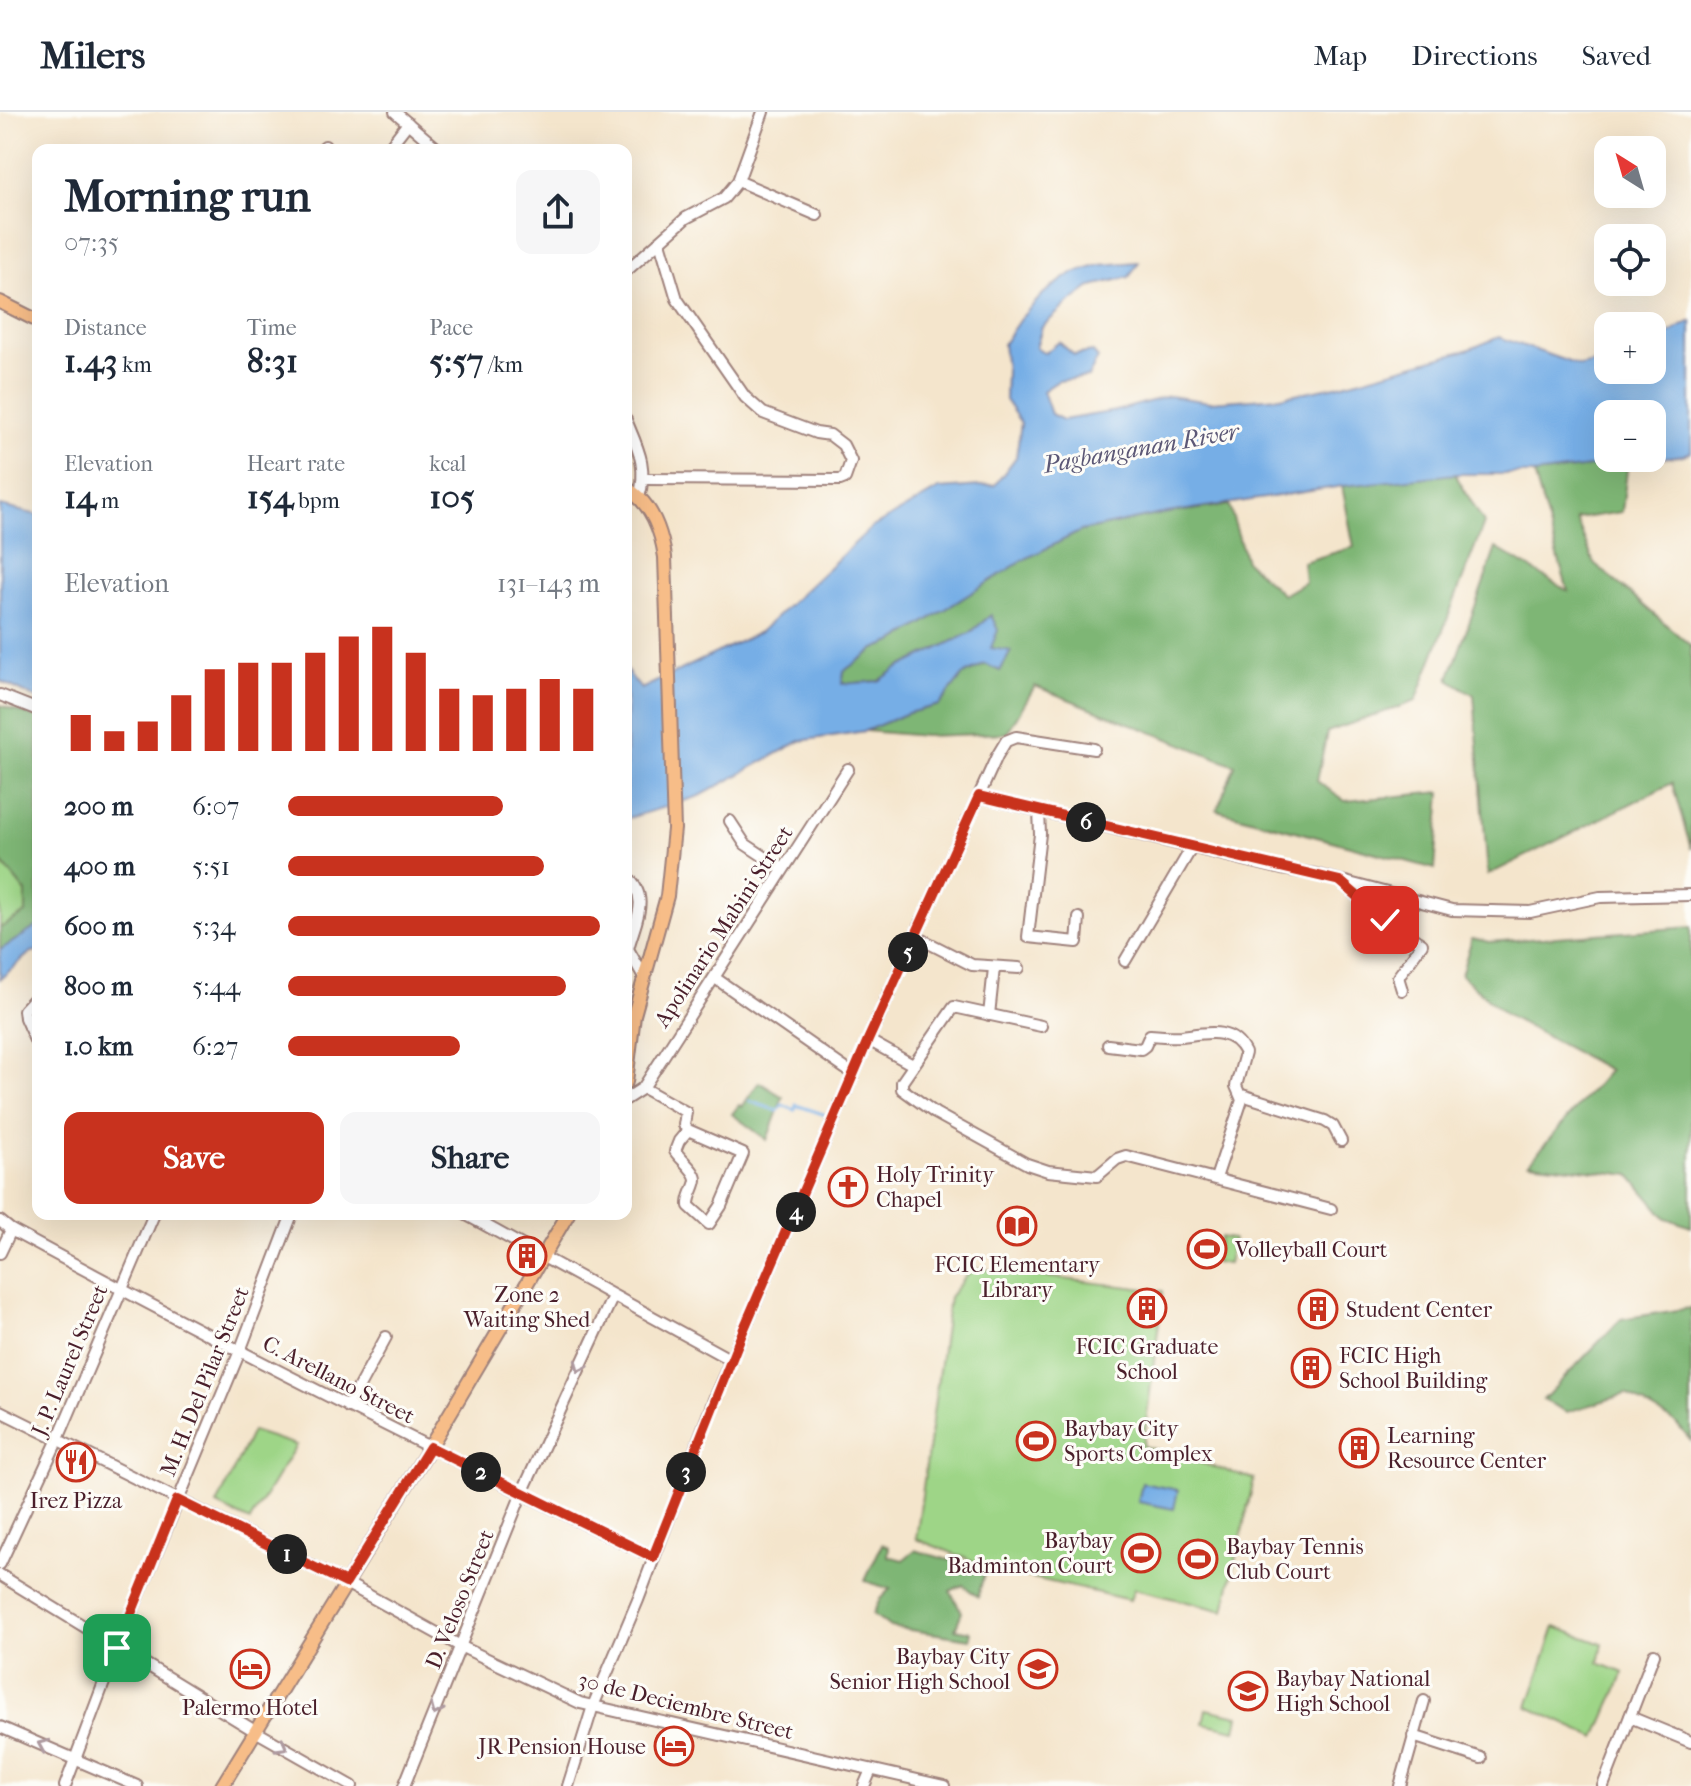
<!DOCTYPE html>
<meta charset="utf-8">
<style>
body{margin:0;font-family:"IM FELL French Canon",serif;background:#f6f6f7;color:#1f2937;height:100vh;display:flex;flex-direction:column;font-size:30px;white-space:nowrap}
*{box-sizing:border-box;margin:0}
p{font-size:26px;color:#747a83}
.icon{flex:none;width:44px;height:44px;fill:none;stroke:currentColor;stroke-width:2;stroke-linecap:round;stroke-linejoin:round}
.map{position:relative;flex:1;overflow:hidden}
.drawer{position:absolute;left:32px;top:32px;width:600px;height:1076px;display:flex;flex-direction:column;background:#fff;border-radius:16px;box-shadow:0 8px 32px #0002}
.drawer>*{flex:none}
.needle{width:52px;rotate:323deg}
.fabs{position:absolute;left:1594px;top:24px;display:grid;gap:16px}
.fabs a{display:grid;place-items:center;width:72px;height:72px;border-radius:16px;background:#fff;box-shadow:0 8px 32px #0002;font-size:40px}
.pin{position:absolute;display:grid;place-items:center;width:68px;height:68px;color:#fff;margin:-34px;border-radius:16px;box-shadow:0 4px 12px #0006}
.km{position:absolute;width:40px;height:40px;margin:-20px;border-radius:50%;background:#222;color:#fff;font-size:22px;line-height:40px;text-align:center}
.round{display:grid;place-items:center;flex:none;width:84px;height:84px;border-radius:16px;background:#f6f6f7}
.headline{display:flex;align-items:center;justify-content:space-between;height:136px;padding:0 32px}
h1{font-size:44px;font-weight:800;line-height:60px}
.stats{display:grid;grid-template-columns:repeat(3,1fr);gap:12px;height:136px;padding:8px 32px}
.stats div{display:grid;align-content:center}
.stats b{font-size:34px;font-weight:800}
.stats small{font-size:22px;font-weight:400}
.stats p{font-size:22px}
.chart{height:224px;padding:16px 32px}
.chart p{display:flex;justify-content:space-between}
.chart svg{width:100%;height:144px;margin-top:8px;stroke:#c8321e;stroke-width:6}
.primary-button{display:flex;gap:16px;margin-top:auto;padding:16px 32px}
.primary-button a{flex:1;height:92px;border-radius:16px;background:#c8321e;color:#fff;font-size:32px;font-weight:800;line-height:92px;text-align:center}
.primary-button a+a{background:#f6f6f7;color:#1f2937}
ul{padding:0 32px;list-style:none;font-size:26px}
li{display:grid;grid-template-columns:128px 96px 1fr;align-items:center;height:60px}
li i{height:20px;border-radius:10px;background:#c8321e}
header{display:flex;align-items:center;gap:48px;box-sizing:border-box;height:112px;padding:0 40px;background:#fff;border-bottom:2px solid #e0e1e3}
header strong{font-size:38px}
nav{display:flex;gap:44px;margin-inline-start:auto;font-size:28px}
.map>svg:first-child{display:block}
</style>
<header>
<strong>Milers</strong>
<nav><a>Map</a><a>Directions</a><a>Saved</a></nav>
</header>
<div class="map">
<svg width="1691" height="1674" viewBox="0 0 1691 1674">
<rect width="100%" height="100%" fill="#fdfcf7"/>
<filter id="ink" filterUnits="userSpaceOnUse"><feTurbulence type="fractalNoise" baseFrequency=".0125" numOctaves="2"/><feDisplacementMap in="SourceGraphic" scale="16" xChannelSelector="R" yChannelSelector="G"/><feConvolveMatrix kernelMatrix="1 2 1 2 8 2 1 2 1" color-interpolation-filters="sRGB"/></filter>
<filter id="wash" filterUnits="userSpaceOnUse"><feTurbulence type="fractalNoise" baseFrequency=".006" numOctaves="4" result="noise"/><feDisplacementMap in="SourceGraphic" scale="32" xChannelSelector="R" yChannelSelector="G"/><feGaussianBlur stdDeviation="1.8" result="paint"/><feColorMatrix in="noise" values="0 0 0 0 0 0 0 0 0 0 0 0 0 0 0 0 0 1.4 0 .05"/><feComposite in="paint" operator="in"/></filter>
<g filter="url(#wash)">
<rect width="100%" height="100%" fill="#f4e5cc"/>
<g fill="#9ed587" stroke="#747a59" stroke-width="2">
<path d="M0 748 26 780V801L0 816Z"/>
<path d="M1202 1123 1215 1125 1211 1150 1198 1148Z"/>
<path d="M1220 1125 1233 1127 1228 1152 1215 1150Z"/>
<path d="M973 1156 1163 1179 1143 1334 1254 1367 1224 1499 1134 1477 1130 1488 994 1457 916 1427 949 1185Z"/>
<path d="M252 1319 296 1333 250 1409 217 1393Z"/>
<path d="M1555 1515 1603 1532 1599 1551 1624 1561 1596 1626 1528 1595Z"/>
<path d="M1206 1597 1239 1604 1236 1618 1203 1611Z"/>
</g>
<g fill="#7eb674" stroke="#646a50" stroke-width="2">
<path d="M1628 350 1622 400 1576 407 1594 451 1691 534V737L1672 671 1488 763 1474 583 1449 567 1496 436 1568 479 1534 362Z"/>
<path d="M1455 362 1484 411 1416 589 1327 620 1317 669 1345 689 1441 680 1435 757 1217 698 1235 653 1035 574 1007 621 925 624 865 619 908 601 939 593 963 563 986 552 1000 559 1011 539 991 537V503L970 521 898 556 879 569 842 572 844 559 875 537 895 529 1025 447 1081 419 1161 402 1229 393 1246 449 1283 483 1305 470 1303 450 1354 435 1342 374Z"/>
<path d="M0 593 38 606V814L0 838V816L26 801V780L0 748Z"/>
<path d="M1691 815V1115L1666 1106 1630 1063 1529 1051 1609 958 1506 903 1461 863 1472 826 1489 830Z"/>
<path d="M759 970 783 985 767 1028 732 1002 739 993 742 995Z"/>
<path d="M1691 1196V1329L1676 1311 1626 1282 1567 1300 1543 1288 1621 1207Z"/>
<path d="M882 1432 889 1434 888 1444 903 1448 915 1438 945 1447 986 1454 978 1485 963 1473 950 1479 962 1500 955 1517 971 1520V1527L890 1515 873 1502 880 1487 890 1477 865 1469Z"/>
</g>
<g fill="#76aee6" stroke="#606688" stroke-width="2" fill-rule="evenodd">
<path d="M1139 150 1129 165 1092 174 1065 194 1042 215 1036 235 1045 241 1059 230 1074 243 1093 240 1098 246 1088 265 1058 269 1043 279 1051 302 1063 308 1116 299 1169 284 1210 290 1280 285 1336 274 1470 237 1499 225 1580 254 1608 248V258H1652V231L1691 209V340L1684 343 1534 362H1455L1343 374 1161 402 1081 419 1025 447 895 529 875 537 844 559 842 572 879 569 898 556 970 521 991 503 998 518 991 536 1011 539 1000 559 985 552 963 563 939 593 908 601 865 619 800 629 700 684 626 707V558L641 577 760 520 871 416 939 377 995 373 1016 345 1021 311 1005 288 1006 259 1003 232 1020 207 1044 181 1071 162 1100 153ZM1608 302H1652V346H1608Z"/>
<path d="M0 394 38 403V587L0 569Z"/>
<path d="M38 814V839L31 840 0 867V838Z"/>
<path d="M1142 1371 1178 1378 1174 1397 1138 1390Z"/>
</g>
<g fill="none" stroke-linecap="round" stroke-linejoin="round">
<path stroke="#76aee6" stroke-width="3" d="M749 989 778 999 782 993 795 998 796 993 826 1003"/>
</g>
</g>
<g filter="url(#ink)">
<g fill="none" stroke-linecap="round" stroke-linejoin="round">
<g stroke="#9f827c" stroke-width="14">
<g id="minor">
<path d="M395 0 439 38"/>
<path d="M321 38 325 34"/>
<path d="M387 38 408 11"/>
<path d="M738 69 817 103"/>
<path d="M626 159 686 106 724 86 738 69 763 0"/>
<path d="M626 308C638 337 648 354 639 386"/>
<path d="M645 367 840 368 845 366 851 349 843 333 830 323 816 321 763 301 745 285 677 187 660 130"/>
<path d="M0 583 38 598"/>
<path d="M979 684 1282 757 1315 762 1452 798 1530 800 1600 785 1691 783"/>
<path d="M1039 699 1040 722 1028 825 1077 830 1079 806"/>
<path d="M730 709 745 732 783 757"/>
<path d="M626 764C652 786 634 811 628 837L644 865"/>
<path d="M1341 770 1385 808 1422 832 1398 865 1402 878"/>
<path d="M915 824 972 853 1019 856"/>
<path d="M1125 849 1192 735"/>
<path d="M715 866 853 962"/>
<path d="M38 883 24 898 25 906 38 935"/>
<path d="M989 903 994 856"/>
<path d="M1041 914 954 895 902 970V977L935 1001 1027 1052 1048 1059 1097 1064 1117 1047 1126 1044 1331 1097"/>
<path d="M868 928 913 953"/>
<path d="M1108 933 1141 937 1145 934 1150 923C1161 924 1172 925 1182 924 1206 921 1232 914 1245 941L1236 974 1242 988 1216 1066"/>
<path d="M643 976 686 1000 684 1013 688 1018 679 1029 675 1039C680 1047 695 1058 696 1067 696 1075 688 1084 689 1094L709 1112 721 1094 743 1042 688 1018"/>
<path d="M1242 983 1325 1009 1333 1014 1341 1029"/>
<path d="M626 987 643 976 848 657"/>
<path d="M465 1102 731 1248"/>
<path d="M0 1109 11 1118C222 1233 437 1340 653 1445"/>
<path d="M0 1141 11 1118"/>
<path d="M348 1295 386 1225"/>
<path d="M0 1299 346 1471 462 1535 580 1591 944 1674"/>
<path d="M0 1452 58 1327 154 1102"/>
<path d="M0 1463 255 1619 352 1674"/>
<path d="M1630 1605 1691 1630"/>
<path d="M0 1615 137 1674"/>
<path d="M1413 1624 1481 1646"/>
<path d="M65 1674 117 1536 240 1239 292 1102"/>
<path d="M404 1674 522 1381 613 1184"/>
<path d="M568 1674 593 1594 638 1488 715 1285 868 928 997 644 1006 629 1016 625 1094 637"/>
<path d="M864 1674 871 1658"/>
<path d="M1400 1674 1424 1589"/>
<path d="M1603 1674 1654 1542"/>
</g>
</g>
<g stroke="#9f827c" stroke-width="16">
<g id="major">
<path d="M0 190 38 209"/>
<path d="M626 376C651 390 661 418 665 445L674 717 667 784 634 903 626 970"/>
<path d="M222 1674 430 1335 568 1102"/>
</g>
</g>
<use href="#minor" stroke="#fff" stroke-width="10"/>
<use href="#major" stroke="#f7bd88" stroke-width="12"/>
</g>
<defs><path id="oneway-chevron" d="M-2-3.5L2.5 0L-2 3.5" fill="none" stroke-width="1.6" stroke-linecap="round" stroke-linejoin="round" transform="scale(2)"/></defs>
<g stroke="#ae9aa0">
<use href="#oneway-chevron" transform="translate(580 1255) rotate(115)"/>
<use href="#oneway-chevron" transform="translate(436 1598) rotate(113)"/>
<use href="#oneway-chevron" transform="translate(43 1633) rotate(-156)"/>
<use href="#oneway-chevron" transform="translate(282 1634) rotate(30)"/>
</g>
</g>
<g fill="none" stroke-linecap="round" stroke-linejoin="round" filter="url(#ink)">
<g stroke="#fff" stroke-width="16">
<path id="route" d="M117 1536 177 1388 346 1471 430 1335 653 1445 743 1219 868 928 979 684 1340 769 1385 808"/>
</g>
<use href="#route" stroke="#c8321e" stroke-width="10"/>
</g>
<defs>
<g id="church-ring" transform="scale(2)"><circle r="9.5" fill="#fdfcf7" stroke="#c8321e" stroke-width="1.5"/><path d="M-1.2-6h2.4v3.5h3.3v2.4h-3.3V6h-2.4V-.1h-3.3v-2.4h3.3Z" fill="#c8321e"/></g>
<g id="library-ring" transform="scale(2)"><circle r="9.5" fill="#fdfcf7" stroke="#c8321e" stroke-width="1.5"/><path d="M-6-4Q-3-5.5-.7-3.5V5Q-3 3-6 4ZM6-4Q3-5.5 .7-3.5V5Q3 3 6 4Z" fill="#c8321e"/></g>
<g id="stadium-ring" transform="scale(2)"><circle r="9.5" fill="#fdfcf7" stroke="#c8321e" stroke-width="1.5"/><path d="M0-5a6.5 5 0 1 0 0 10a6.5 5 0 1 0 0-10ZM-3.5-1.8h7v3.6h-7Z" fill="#c8321e"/></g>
<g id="building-ring" transform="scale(2)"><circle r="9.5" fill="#fdfcf7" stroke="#c8321e" stroke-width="1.5"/><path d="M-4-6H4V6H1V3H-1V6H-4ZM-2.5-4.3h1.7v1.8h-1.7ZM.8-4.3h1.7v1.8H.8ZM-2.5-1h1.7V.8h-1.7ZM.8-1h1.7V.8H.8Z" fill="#c8321e"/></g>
<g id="restaurant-ring" transform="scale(2)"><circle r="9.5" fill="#fdfcf7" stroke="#c8321e" stroke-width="1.5"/><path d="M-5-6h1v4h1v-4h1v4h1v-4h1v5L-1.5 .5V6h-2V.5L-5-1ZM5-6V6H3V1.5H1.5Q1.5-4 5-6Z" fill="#c8321e"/></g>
<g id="hotel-ring" transform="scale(2)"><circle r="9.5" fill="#fdfcf7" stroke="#c8321e" stroke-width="1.5"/><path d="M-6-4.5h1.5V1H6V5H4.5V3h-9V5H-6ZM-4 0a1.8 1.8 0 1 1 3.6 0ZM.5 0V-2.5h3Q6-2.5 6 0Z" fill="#c8321e"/></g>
<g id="school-ring" transform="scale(2)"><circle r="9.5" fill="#fdfcf7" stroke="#c8321e" stroke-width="1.5"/><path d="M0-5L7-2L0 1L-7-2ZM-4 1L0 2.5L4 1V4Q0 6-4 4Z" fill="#c8321e"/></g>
</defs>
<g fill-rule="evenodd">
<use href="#church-ring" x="848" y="1075"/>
<use href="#library-ring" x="1017" y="1114"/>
<use href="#stadium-ring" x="1207" y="1137"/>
<use href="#building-ring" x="527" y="1144"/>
<use href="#building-ring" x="1147" y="1196"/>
<use href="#building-ring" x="1318" y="1197"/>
<use href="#building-ring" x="1311" y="1256"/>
<use href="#stadium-ring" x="1036" y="1329"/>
<use href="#building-ring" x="1359" y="1336"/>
<use href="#restaurant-ring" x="76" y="1350"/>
<use href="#stadium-ring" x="1141" y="1441"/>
<use href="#stadium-ring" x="1198" y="1447"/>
<use href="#hotel-ring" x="250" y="1557"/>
<use href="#school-ring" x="1038" y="1557"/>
<use href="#school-ring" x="1248" y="1579"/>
<use href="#hotel-ring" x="674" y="1634"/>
</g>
<g text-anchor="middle" stroke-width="6" stroke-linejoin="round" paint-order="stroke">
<g font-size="22" fill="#4a1f2b" stroke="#fdfcf7">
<text transform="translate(723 814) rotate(-57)" y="8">Apolinario Mabini Street</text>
<text transform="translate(69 1248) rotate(-67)" y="8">J. P. Laurel Street</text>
<text transform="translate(339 1267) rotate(27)" y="8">C. Arellano Street</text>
<text transform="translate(204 1269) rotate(-68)" y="8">M. H. Del Pilar Street</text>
<text transform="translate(459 1487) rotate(-68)" y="8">D. Veloso Street</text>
<text transform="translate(686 1593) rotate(14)" y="8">30 de Deciembre Street</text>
</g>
<g font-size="22" fill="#4a1f2b" stroke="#fdfcf7" text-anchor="start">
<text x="876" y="1070">Holy Trinity<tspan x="876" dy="25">Chapel</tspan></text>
<text x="1235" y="1145">Volleyball Court</text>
<text x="1017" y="1160" text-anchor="middle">FCIC Elementary<tspan x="1017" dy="25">Library</tspan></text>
<text x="527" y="1190" text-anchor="middle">Zone 2<tspan x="527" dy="25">Waiting Shed</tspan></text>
<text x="1346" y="1205">Student Center</text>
<text x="1147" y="1242" text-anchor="middle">FCIC Graduate<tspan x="1147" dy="25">School</tspan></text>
<text x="1339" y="1251">FCIC High<tspan x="1339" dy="25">School Building</tspan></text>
<text x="1064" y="1324">Baybay City<tspan x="1064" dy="25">Sports Complex</tspan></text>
<text x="1387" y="1331">Learning<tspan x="1387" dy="25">Resource Center</tspan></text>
<text x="76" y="1396" text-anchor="middle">Irez Pizza</text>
<text x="1113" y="1436" text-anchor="end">Baybay<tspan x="1113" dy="25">Badminton Court</tspan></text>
<text x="1226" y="1442">Baybay Tennis<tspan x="1226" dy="25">Club Court</tspan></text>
<text x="1010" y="1552" text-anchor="end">Baybay City<tspan x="1010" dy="25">Senior High School</tspan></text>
<text x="1276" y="1574">Baybay National<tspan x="1276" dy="25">High School</tspan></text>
<text x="250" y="1603" text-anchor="middle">Palermo Hotel</text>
<text x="646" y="1642" text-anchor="end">JR Pension House</text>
</g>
<g font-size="24" font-style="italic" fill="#5c5876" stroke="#fdfcf7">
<text transform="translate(1141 336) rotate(-10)" y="8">Pagbanganan River</text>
</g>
</g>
</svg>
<div class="fabs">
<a><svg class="needle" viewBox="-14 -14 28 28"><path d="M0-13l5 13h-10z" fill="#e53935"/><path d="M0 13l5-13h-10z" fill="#747a83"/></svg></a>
<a><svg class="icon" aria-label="locate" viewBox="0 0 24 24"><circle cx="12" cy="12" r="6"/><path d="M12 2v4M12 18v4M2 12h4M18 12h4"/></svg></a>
<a>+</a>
<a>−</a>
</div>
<div class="pin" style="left:117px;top:1536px;background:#1e9e55"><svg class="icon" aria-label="arrive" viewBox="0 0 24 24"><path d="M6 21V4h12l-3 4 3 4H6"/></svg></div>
<div class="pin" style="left:1385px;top:808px;background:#d93025"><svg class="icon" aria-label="check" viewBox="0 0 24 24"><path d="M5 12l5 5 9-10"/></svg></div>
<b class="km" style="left:287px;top:1442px">1</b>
<b class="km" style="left:481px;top:1360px">2</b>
<b class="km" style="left:686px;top:1360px">3</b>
<b class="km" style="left:796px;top:1100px">4</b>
<b class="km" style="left:908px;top:840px">5</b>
<b class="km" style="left:1086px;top:710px">6</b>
<section class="drawer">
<div class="headline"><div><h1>Morning run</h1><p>07:35</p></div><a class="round"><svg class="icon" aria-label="share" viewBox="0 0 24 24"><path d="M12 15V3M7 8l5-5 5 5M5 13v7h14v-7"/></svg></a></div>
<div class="stats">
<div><p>Distance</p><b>1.43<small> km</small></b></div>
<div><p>Time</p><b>8:31</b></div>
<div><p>Pace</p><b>5:57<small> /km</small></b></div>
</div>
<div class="stats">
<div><p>Elevation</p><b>14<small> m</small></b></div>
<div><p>Heart rate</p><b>154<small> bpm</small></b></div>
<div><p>kcal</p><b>105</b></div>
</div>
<div class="chart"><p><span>Elevation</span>131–143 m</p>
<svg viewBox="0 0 160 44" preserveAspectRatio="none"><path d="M5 44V33M15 44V38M25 44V35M35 44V27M45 44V19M55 44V17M65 44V17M75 44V14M85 44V9M95 44V6M105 44V14M115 44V25M125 44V27M135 44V25M145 44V22M155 44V25"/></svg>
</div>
<ul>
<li><b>200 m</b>6:07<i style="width:69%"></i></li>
<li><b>400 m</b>5:51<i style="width:82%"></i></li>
<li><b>600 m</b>5:34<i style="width:100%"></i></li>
<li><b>800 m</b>5:44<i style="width:89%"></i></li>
<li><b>1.0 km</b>6:27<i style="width:55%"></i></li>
</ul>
<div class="primary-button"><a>Save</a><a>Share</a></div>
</section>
</div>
